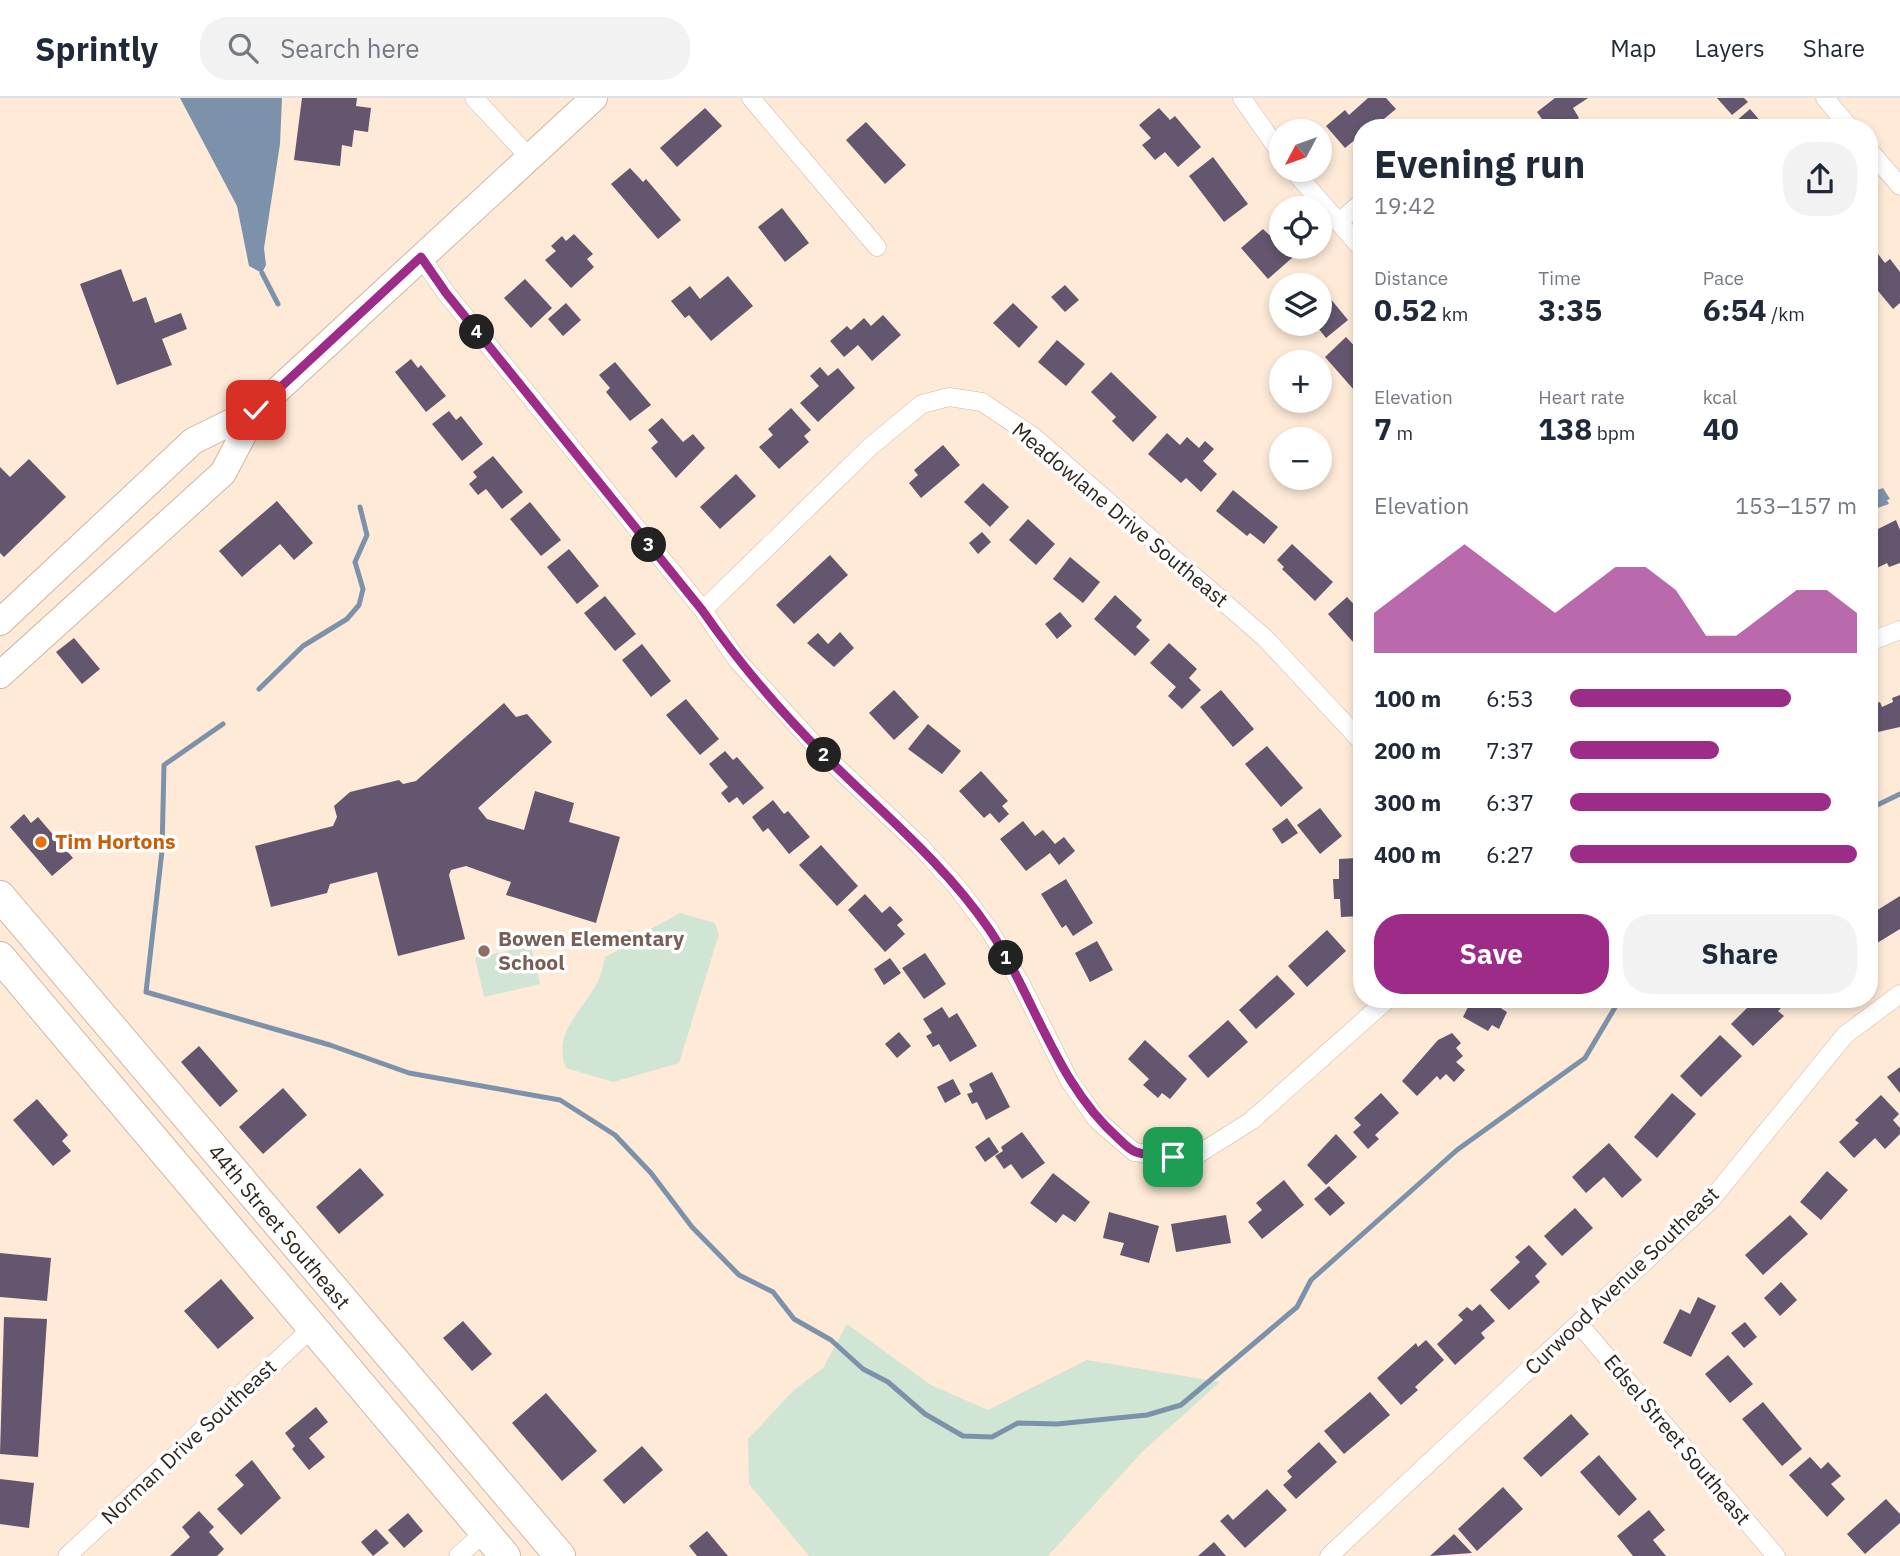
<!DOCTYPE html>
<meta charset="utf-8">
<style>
body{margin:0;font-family:"IBM Plex Sans",sans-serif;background:#f2f2f3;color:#1f2937;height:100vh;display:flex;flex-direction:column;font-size:26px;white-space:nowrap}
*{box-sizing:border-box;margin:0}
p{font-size:23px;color:#747a83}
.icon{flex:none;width:38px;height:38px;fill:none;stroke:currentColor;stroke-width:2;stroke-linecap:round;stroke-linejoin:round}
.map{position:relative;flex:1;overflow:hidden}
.drawer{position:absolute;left:1353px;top:21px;width:525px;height:889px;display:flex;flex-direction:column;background:#fff;border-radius:28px;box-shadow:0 4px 10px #0003}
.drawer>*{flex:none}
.needle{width:46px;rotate:229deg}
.buttons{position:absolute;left:1269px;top:21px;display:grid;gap:14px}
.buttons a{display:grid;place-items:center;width:63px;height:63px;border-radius:50%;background:#fff;box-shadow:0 4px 10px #0003;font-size:35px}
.pin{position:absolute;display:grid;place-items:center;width:60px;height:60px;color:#fff;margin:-30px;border-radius:14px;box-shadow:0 4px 10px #0006}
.km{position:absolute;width:35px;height:35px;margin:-18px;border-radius:50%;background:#222;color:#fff;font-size:19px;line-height:35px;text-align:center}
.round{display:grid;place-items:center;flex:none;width:74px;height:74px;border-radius:28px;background:#f2f2f3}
.overview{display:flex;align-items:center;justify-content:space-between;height:119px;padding:0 21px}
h1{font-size:38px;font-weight:800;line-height:52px}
.figures{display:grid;grid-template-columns:repeat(3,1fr);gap:10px;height:119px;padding:7px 21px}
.figures div{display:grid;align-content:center}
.figures b{font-size:30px;font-weight:800}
.figures small{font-size:19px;font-weight:400}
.figures p{font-size:19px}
.chart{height:196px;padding:14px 21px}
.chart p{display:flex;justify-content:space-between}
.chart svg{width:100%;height:126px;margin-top:7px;fill:#9d2c89;opacity:.7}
.cta{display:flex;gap:14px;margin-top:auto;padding:14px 21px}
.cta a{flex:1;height:80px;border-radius:28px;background:#9d2c89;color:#fff;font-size:28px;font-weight:800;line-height:80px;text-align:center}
.cta a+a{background:#f2f2f3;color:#1f2937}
ul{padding:0 21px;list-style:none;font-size:23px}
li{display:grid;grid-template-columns:112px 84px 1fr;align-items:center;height:52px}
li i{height:18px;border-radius:9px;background:#9d2c89}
header{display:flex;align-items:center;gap:42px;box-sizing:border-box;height:98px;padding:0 35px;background:#fff;border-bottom:2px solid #e0e1e3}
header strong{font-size:33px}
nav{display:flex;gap:38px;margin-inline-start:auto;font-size:24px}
.search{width:490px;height:63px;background:#f2f2f3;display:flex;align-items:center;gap:18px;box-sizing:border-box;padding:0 24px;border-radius:28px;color:#747a83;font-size:26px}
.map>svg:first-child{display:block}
</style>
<header>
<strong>Sprintly</strong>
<div class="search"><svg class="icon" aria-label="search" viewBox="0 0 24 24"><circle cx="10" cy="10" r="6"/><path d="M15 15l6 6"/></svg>Search here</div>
<nav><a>Map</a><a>Layers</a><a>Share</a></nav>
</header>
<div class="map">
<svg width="1900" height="1458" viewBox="0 0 1900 1458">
<rect width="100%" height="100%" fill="#feead7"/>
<g fill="#d0e5d3">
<path d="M680 815 715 825 719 836 679 965 613 984 566 970C551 933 586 910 599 881 602 874 603 866 605 859L617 853 622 835 630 832 643 835Z"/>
<path d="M531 848 540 886 484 899 475 860Z"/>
<path d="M847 1226 931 1287 988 1312 1087 1262 1220 1284 1141 1355 1048 1458H809L749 1386 748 1341 793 1293 823 1270Z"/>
</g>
<g fill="#7c92aa">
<path d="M180 0H282L280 46 264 150 266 167 262 175 249 168 237 108Z"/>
<path d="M1883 390 1890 401 1887 402 1889 406 1869 413V395Z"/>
</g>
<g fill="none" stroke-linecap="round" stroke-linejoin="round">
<g stroke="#7c92aa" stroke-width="5">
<path d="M262 175 278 206"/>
<path d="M259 591 303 548 347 521 359 507 363 491 355 464 367 437 360 409"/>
<path d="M223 626 164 667 162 753 146 894 330 947 409 975 560 1002 615 1037 651 1075 692 1129 739 1177 773 1194 794 1221 831 1242 863 1271 888 1284 925 1316 963 1338 992 1339 1018 1325 1057 1326 1147 1317 1181 1307 1297 1209 1311 1182 1457 1052 1585 960 1620 901"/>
<path d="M1869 711 1900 696"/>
</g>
</g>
<g fill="#63566e">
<path d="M302 0H357L356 8 371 10 368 34 354 32 352 49 342 47 340 68 294 62Z"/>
<path d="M1368 0H1386L1396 11 1373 30H1362V36L1345 50 1326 28 1345 12 1349 17Z"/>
<path d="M1555 0H1588L1573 10 1579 20 1564 30H1548L1537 14Z"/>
<path d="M1717 0H1744L1748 4 1732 17Z"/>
<path d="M705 10 722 28 677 69 660 50Z"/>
<path d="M1159 10 1170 22 1175 18 1201 49 1178 69 1165 54 1155 62 1142 47 1151 40 1139 27Z"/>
<path d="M1750 11 1762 25 1765 22 1772 30H1740L1735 24Z"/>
<path d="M866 24 906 67 885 86 846 42Z"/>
<path d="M1213 59 1248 106 1224 124 1189 78Z"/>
<path d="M630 70 643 84 646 81 681 122 658 141 611 86Z"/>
<path d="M782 110 809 145 785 164 758 129Z"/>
<path d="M1263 131 1293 159 1268 181 1241 150Z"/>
<path d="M574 136 593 156 587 161 594 169 571 190 545 162 556 153 551 148 562 138 566 143Z"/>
<path d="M1874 151 1885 165 1890 161 1900 174V205L1893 211 1869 182V156Z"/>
<path d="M121 171 133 204 146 199 155 225 181 215 187 231 162 241 172 267 117 287 80 186Z"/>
<path d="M728 178 753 208 711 243 689 217 685 220 671 203 690 188 700 201Z"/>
<path d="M525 181 552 210 531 230 504 200Z"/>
<path d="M1065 187 1079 202 1065 214 1051 199Z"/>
<path d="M1320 193 1323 196 1325 194 1348 222 1326 240 1315 226H1320Z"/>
<path d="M566 205 581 222 563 238 548 221Z"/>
<path d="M1013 205 1038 229 1019 250 993 225Z"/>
<path d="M883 217 901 237 872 263 858 247 844 259 830 243 847 228 851 232 864 220 871 228Z"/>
<path d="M1346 239 1362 256 1359 259 1362 301 1325 259Z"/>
<path d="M1057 242 1085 266 1066 288 1038 264Z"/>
<path d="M411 261 418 270 421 267 446 298 426 314 395 274Z"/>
<path d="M615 264 651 307 630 323 606 294 610 290 599 277Z"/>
<path d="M820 269 828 278 838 270 855 290 818 324 800 305 819 288 810 278Z"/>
<path d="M1111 274 1157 319 1133 344 1112 323 1116 319 1091 294Z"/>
<path d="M791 310 811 332 804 338 809 344 779 371 759 349 773 337 768 331Z"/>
<path d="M449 313 456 322 461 318 483 346 462 363 432 326Z"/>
<path d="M662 320 683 344 693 336 705 350 676 380 651 350 658 344 648 332Z"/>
<path d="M1167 335 1180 347 1187 339 1199 350 1205 343 1214 351 1203 363 1217 376 1201 394 1186 380 1181 385 1148 356Z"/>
<path d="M943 347 960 367 921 400 909 385 918 377 914 372Z"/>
<path d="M493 358 523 394 502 411 486 391 478 397 469 386 477 379 473 374Z"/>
<path d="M29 361 66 399 4 459 0 455V369L10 379Z"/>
<path d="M736 376 756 398 720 431 700 409Z"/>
<path d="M983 385 1009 409 990 429 964 404Z"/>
<path d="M1233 392 1278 429 1264 446 1250 435 1247 438 1216 413Z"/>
<path d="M277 403 313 445 294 462 280 446 242 479 219 453Z"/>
<path d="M530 404 561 442 541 458 510 421Z"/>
<path d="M1028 421 1055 446 1036 467 1009 442Z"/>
<path d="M1896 422 1900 432V465L1889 469 1887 465 1869 474V426L1872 434Z"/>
<path d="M982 434 991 444 978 456 969 445Z"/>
<path d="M1292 446 1333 484 1315 503 1282 471 1284 469 1277 462Z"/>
<path d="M569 451 599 488 577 506 547 469Z"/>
<path d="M830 457 848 477 794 526 776 507Z"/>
<path d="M1070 459 1100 484 1083 505 1053 481Z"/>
<path d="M1115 497 1142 522 1136 529 1150 542 1135 558 1094 521Z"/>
<path d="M605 498 636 536 615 553 584 515Z"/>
<path d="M1347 499 1362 515V554L1328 516Z"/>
<path d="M1060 514 1072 528 1057 541 1045 526Z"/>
<path d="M840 534 854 550 834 569 807 545 818 535 828 546Z"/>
<path d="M74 540 100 571 82 586 56 554Z"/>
<path d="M1169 545 1197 571 1189 580 1201 592 1182 611 1168 598 1176 589 1150 565Z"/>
<path d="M642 546 671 583 651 599 622 562Z"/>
<path d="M894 592 919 619 894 642 869 615Z"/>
<path d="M1221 592 1254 631 1233 649 1200 609Z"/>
<path d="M1900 597V629L1869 636V608L1880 604 1882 609 1893 604 1892 600Z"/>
<path d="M686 601 719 641 700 657 666 617Z"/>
<path d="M504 605 516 619 527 616 552 644 478 710 487 721 524 732 535 693 574 705 569 724 620 739 596 825 506 797 511 784 466 768 451 772 449 777 465 841 398 858 377 774 330 786 327 795 271 809 255 748 333 728 337 719 334 708 350 694 399 682 403 686 416 683Z"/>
<path d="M928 626 961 653 942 676 908 651Z"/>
<path d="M1267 648 1303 690 1281 709 1245 666Z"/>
<path d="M725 653 733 662 737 659 764 690 743 707 737 699 729 705 721 695 728 689 709 666Z"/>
<path d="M981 673 1008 703 1002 708 1009 716 999 725 990 715 984 720 959 693Z"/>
<path d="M773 702 784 716 788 713 810 739 789 756 768 730 763 734 752 719Z"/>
<path d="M1320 710 1342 738 1320 756 1297 727Z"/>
<path d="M24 716 31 725 38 719 73 760 52 778 10 729Z"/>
<path d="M1287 720 1298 735 1282 746 1272 731Z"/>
<path d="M1023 723 1035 738 1043 732 1055 746 1064 739 1075 753 1059 767 1050 755 1026 773 1000 741Z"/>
<path d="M821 747 858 788 837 808 799 767Z"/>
<path d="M1357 760 1362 818 1341 819 1340 801H1334L1333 781H1339V761Z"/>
<path d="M1066 781 1093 825 1073 838 1066 827 1062 830 1041 796Z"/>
<path d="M865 796 882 815 890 808 903 822 897 827 905 836 885 854 848 812Z"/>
<path d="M1900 798V831L1869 850 1871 816Z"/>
<path d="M1327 832 1346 853 1307 889 1288 868Z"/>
<path d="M1097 843 1113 872 1090 884 1075 855Z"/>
<path d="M925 855 946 886 924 901 902 870Z"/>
<path d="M890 860 901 875 884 887 874 871Z"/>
<path d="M1277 877 1295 896 1256 931 1239 912Z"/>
<path d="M1472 901H1503L1499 909 1507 914 1499 931 1492 927 1488 933 1463 919Z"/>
<path d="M1756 901H1790L1778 913 1784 918 1753 948 1731 926Z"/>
<path d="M942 909 949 920 957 915 977 948 950 964 939 946 933 949 926 938 932 935 923 921Z"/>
<path d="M1228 922 1248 944 1208 980 1188 958Z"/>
<path d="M899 934 911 948 897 960 885 946Z"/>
<path d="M1452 935 1461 945 1456 950 1463 958 1456 964 1465 972 1454 984 1446 976 1440 982 1437 978 1417 998 1402 983 1438 942Z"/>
<path d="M1720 937 1742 958 1701 999 1680 978Z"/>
<path d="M1145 942 1187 981 1170 1001 1162 995 1158 1000 1143 987 1149 981 1128 961Z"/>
<path d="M199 948 238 993 220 1009 181 964Z"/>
<path d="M1900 969V995L1887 979Z"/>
<path d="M992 974 1010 1009 986 1022 977 1004 972 1006 967 996 973 994 969 986Z"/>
<path d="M953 981 961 996 945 1005 937 989Z"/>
<path d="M283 990 307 1017 263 1056 239 1029Z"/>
<path d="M1381 995 1399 1015 1375 1037 1379 1041 1368 1051 1353 1034 1361 1027 1354 1020Z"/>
<path d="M1672 995 1696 1016 1657 1060 1634 1039Z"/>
<path d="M1881 997 1899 1016 1893 1022 1900 1030V1036L1885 1051 1875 1040 1854 1060 1839 1044 1859 1025 1855 1022Z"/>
<path d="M37 1001 68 1037 62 1043 71 1053 53 1068 13 1022Z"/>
<path d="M1022 1034 1045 1065 1022 1081 1011 1066 1004 1071 995 1058 1003 1053 1001 1049Z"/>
<path d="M1336 1036 1357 1059 1326 1087 1307 1067Z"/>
<path d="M989 1039 999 1054 985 1064 975 1049Z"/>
<path d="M1609 1045 1642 1082 1622 1100 1604 1079 1586 1095 1572 1079Z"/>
<path d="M360 1070 384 1097 339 1136 316 1109Z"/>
<path d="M1827 1073 1848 1092 1821 1122 1800 1104Z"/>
<path d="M1053 1075 1090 1104 1075 1124 1063 1116 1056 1125 1030 1105Z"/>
<path d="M1284 1082 1304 1107 1262 1141 1248 1124 1262 1112 1256 1105Z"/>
<path d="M1329 1088 1345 1105 1330 1118 1314 1101Z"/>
<path d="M1575 1110 1593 1130 1562 1158 1544 1138Z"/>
<path d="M1109 1114 1159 1128 1149 1165 1120 1157 1124 1145 1103 1140Z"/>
<path d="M1226 1117 1231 1145 1176 1154 1171 1126Z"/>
<path d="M1790 1117 1808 1136 1763 1177 1745 1157Z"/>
<path d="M1529 1147 1547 1166 1535 1178 1540 1184 1509 1212 1490 1192 1520 1164 1515 1159Z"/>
<path d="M0 1155 51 1160 47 1203 0 1199Z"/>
<path d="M221 1181 254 1220 218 1251 184 1213Z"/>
<path d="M1781 1184 1797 1202 1780 1218 1764 1200Z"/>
<path d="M1698 1199 1716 1208 1691 1259 1663 1245 1680 1211 1690 1216Z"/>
<path d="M1480 1206 1495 1223 1481 1235 1485 1240 1455 1267 1437 1246 1463 1222 1458 1217 1467 1209 1472 1213Z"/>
<path d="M4 1219 47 1221 38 1359 0 1356Z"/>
<path d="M463 1223 492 1256 472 1273 443 1240Z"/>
<path d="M1745 1224 1757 1239 1744 1250 1731 1235Z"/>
<path d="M1426 1242 1444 1262 1415 1289 1418 1292 1401 1307 1377 1280 1416 1245 1418 1249Z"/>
<path d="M1728 1257 1753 1286 1730 1305 1705 1276Z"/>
<path d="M1370 1294 1390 1317 1344 1356 1324 1333Z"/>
<path d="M546 1295 597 1353 562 1383 512 1325Z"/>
<path d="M1763 1304 1802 1351 1782 1368 1742 1321Z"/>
<path d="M316 1309 328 1324 309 1340 325 1359 309 1372 292 1351 295 1348 285 1335Z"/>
<path d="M1571 1316 1589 1336 1541 1379 1523 1360Z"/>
<path d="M1319 1344 1337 1364 1296 1401 1283 1387 1292 1379 1287 1373Z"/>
<path d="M642 1348 663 1372 624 1406 603 1382Z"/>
<path d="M1599 1357 1637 1401 1619 1418 1580 1374Z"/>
<path d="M1810 1359 1821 1371 1828 1364 1841 1378 1831 1386 1845 1401 1827 1419 1789 1377Z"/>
<path d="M252 1362 281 1400 241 1437 217 1411 244 1387 235 1377Z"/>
<path d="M0 1381 34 1385 29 1430 0 1426Z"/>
<path d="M1503 1389 1523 1411 1477 1453 1458 1431Z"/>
<path d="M1267 1391 1287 1412 1245 1450 1220 1423 1228 1416 1233 1422Z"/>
<path d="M1886 1401 1900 1416V1425L1865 1456 1847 1436Z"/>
<path d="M1649 1412 1665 1432 1653 1442 1666 1458H1633L1617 1438Z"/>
<path d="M199 1413 214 1429 209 1434 224 1451 217 1458H170L190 1439 182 1429Z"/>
<path d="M408 1415 423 1433 404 1450 388 1432Z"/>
<path d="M376 1431 389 1445 373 1458 361 1444Z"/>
<path d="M707 1433 728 1458H697L689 1448Z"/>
<path d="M1454 1436 1472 1455 1430 1458Z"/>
<path d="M1214 1444 1226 1458H1198Z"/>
</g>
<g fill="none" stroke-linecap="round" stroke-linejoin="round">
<g stroke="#cfb7a0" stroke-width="19">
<g id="minor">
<path d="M474 0 530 60"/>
<path d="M751 0 877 149"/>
<path d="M1242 0 1281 56"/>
<path d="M1825 0 1850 30"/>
<path d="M1869 52 1900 88"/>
<path d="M1293 72 1362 151"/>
<path d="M1339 124 1362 104"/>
<path d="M421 159 446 195 703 512 737 562 825 658 920 748 957 789 990 833 1021 886 1069 982 1097 1022 1134 1054 1173 1059 1200 1055 1251 1023 1388 901"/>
<path d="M703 512 871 348 922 306 949 299 982 304 1034 339 1265 540 1362 644"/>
<path d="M1869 544 1900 532"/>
<path d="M1579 1226 1776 1458"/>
<path d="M67 1458 312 1230"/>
<path d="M458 1458 485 1434"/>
<path d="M1329 1458 1711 1102 1845 937 1900 896"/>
</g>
</g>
<g stroke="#cfb7a0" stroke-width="28">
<g id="secondary">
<path d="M0 524 193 343 256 312 594 0"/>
<path d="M0 577 223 375 256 312"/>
</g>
</g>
<g stroke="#cfb7a0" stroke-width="32">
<g id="primary">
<path d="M0 798 560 1458"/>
<path d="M0 859 505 1458"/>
</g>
</g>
<use href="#minor" stroke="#fff" stroke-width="18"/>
<use href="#secondary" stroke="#fff" stroke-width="26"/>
<use href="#primary" stroke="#fff" stroke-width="30"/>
</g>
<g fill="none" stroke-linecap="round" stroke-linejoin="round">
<g stroke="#fff" stroke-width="14">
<path id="route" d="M256 312 421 159 446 195 702 512C739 565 780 613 825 658 882 715 943 764 989 831 1035 899 1056 986 1119 1041 1124 1046 1130 1052 1136 1054 1147 1058 1161 1058 1173 1059"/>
</g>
<use href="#route" stroke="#9d2c89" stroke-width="9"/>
</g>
<circle fill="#e8710a" stroke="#fff" stroke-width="2.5" cx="41" cy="744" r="7"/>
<circle fill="#8d6e63" stroke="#fff" stroke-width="2.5" cx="484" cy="853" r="7"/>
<g text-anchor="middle" stroke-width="7" stroke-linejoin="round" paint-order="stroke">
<g font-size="21" fill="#2e251c" stroke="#fff">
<text transform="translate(1120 417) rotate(40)" y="7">Meadowlane Drive Southeast</text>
<text transform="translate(279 1129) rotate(50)" y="7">44th Street Southeast</text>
<text transform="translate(1622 1183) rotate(-44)" y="7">Curwood Avenue Southeast</text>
<text transform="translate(1677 1342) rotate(50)" y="7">Edsel Street Southeast</text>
<text transform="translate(189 1344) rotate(-43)" y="7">Norman Drive Southeast</text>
</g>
<g font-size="21" font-weight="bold" fill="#c56008" stroke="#fff" text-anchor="start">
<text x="55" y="751">Tim Hortons</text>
</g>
<g font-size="21" font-weight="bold" fill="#785e54" stroke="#fff" text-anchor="start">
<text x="498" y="848">Bowen Elementary<tspan x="498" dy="24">School</tspan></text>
</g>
</g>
</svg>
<div class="buttons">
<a><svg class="needle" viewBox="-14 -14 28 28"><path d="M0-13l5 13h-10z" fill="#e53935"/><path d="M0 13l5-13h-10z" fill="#747a83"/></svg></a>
<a><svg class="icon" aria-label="locate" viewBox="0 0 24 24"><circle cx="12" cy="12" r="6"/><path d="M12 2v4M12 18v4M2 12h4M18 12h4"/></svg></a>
<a><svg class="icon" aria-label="layers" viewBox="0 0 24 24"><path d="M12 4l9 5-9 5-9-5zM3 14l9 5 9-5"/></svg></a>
<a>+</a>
<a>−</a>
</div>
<div class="pin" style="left:1173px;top:1059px;background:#1e9e55"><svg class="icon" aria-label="arrive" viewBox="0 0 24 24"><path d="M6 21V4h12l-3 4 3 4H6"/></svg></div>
<div class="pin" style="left:256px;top:312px;background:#d93025"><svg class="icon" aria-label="check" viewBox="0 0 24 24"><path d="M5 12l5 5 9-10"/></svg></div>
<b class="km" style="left:1006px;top:860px">1</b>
<b class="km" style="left:824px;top:657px">2</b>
<b class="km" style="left:649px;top:447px">3</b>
<b class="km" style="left:477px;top:234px">4</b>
<section class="drawer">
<div class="overview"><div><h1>Evening run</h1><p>19:42</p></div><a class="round"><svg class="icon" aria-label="share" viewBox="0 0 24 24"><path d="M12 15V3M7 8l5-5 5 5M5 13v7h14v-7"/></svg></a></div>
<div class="figures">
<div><p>Distance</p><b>0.52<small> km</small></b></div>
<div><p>Time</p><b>3:35</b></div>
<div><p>Pace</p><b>6:54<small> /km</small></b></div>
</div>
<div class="figures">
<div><p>Elevation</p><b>7<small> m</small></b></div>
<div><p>Heart rate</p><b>138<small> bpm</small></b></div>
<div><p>kcal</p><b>40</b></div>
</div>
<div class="chart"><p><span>Elevation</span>153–157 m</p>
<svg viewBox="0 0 160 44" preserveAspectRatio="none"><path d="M0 44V30L10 22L20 14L30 6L40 14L50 22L60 30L70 22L80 14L90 14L100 22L110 38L120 38L130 30L140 22L150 22L160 30V44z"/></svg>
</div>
<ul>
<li><b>100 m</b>6:53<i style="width:77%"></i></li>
<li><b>200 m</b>7:37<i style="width:52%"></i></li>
<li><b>300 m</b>6:37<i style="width:91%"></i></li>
<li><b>400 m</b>6:27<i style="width:100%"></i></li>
</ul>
<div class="cta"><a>Save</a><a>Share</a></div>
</section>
</div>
